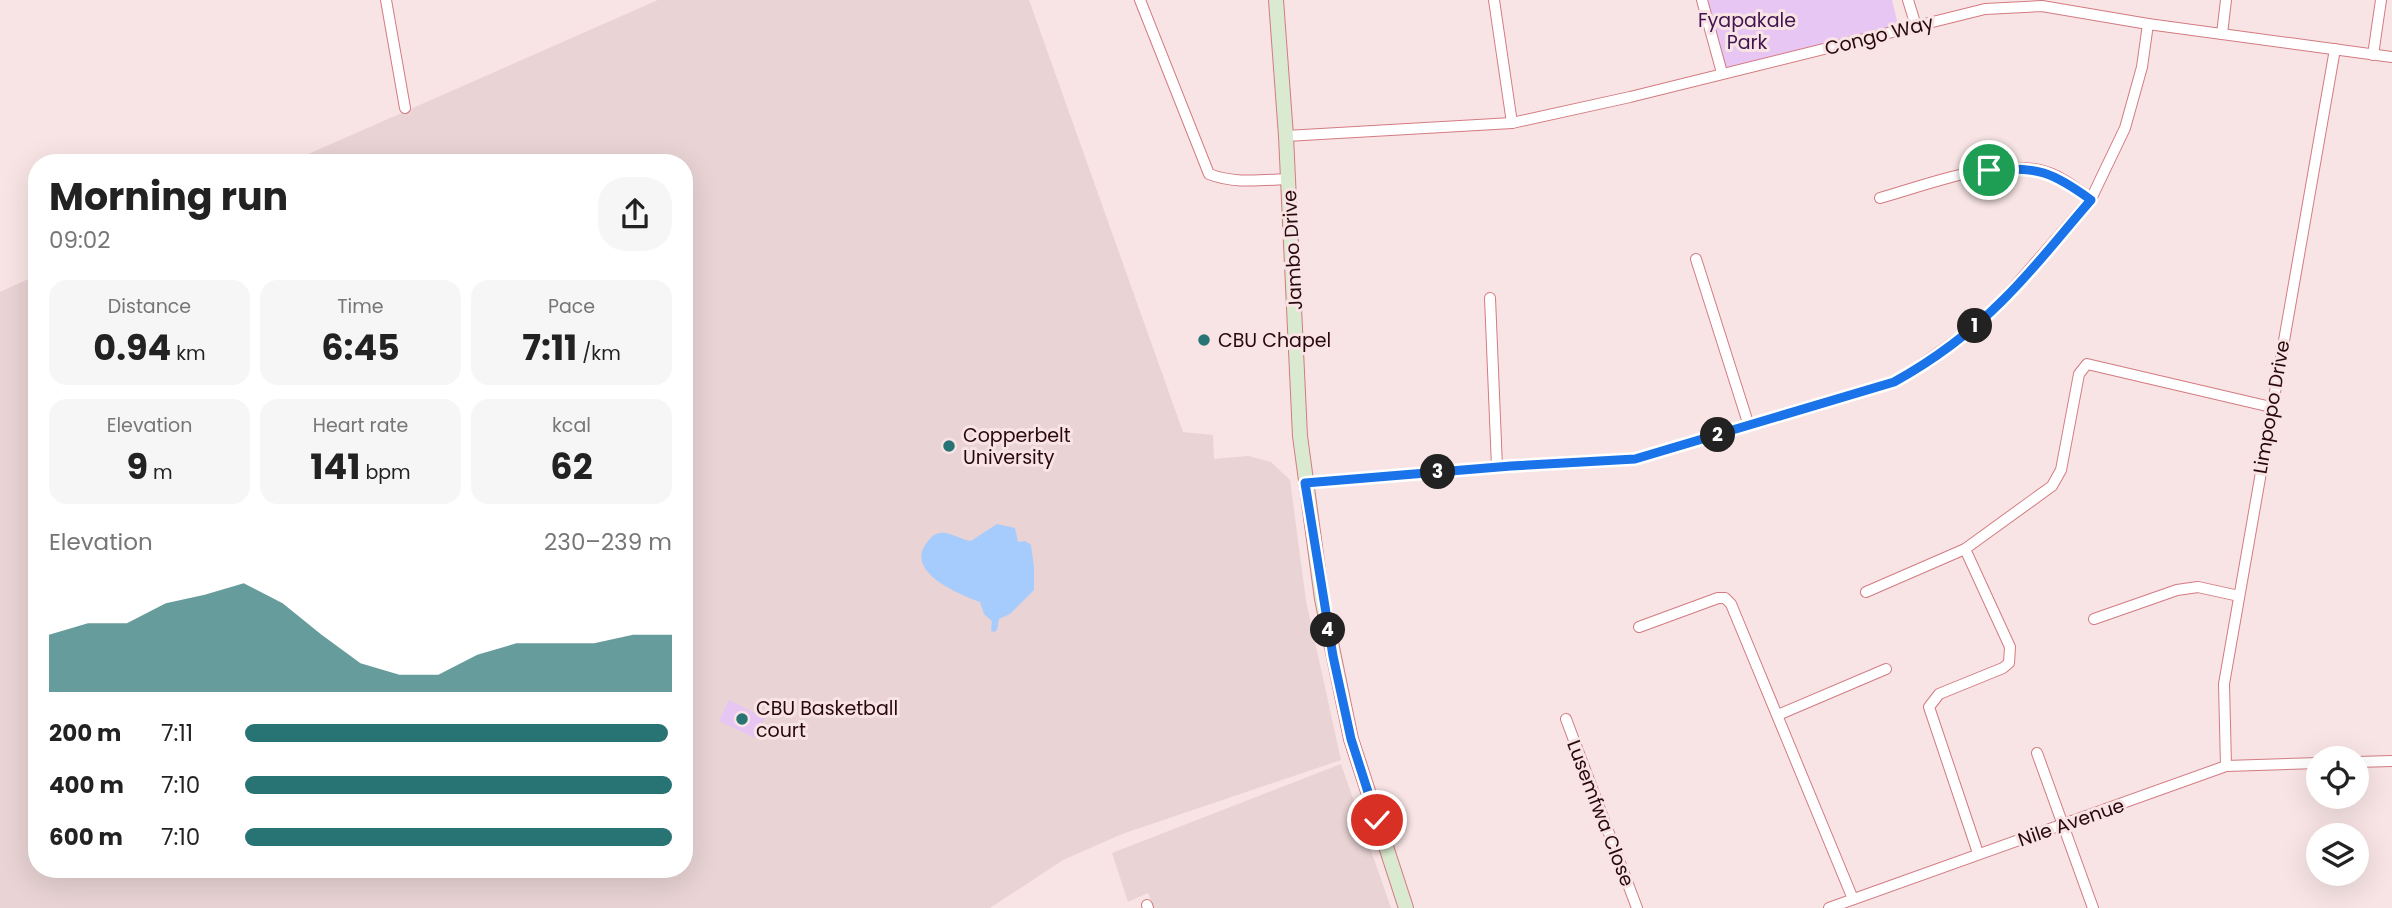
<!DOCTYPE html>
<meta charset="utf-8">
<style>
body{margin:0;font-family:Poppins,sans-serif;background:#f6f6f6;color:#222;height:100vh;display:flex;flex-direction:column;font-size:26px;white-space:nowrap}
*{box-sizing:border-box;margin:0}
p{font-size:23px;color:#767676}
.icon{flex:none;width:38px;height:38px;fill:none;stroke:currentColor;stroke-width:2;stroke-linecap:round;stroke-linejoin:round}
.map{position:relative;flex:1;overflow:hidden}
.side{position:absolute;left:28px;top:154px;width:665px;height:724px;display:flex;flex-direction:column;background:#fff;border-radius:28px;box-shadow:0 7px 28px #0002}
.side>*{flex:none}
.buttons{position:absolute;left:2306px;top:746px;display:grid;gap:14px}
.buttons a{display:grid;place-items:center;width:63px;height:63px;border-radius:50%;background:#fff;box-shadow:0 7px 28px #0002;font-size:35px}
.pin{position:absolute;display:grid;place-items:center;width:60px;height:60px;color:#fff;margin:-30px;border:4px solid #fff;border-radius:50%;box-shadow:0 2px 7px #0007}
.km{position:absolute;width:35px;height:35px;margin:-18px;border-radius:50%;background:#222;color:#fff;font-size:19px;line-height:35px;text-align:center}
.round{display:grid;place-items:center;flex:none;width:74px;height:74px;border-radius:28px;background:#f6f6f6}
.headline{display:flex;align-items:center;justify-content:space-between;height:119px;padding:0 21px}
h1{font-size:38px;font-weight:700;line-height:52px}
.metrics{display:grid;grid-template-columns:repeat(3,1fr);gap:10px;height:119px;padding:7px 21px}
.metrics div{display:grid;align-content:center;border-radius:18px;background:#f6f6f6;text-align:center}
.metrics b{font-size:35px;font-weight:700}
.metrics small{font-size:19px;font-weight:400}
.metrics p{font-size:19px}
.chart{height:196px;padding:14px 21px}
.chart p{display:flex;justify-content:space-between}
.chart svg{width:100%;height:126px;margin-top:7px;fill:#287373;opacity:.7}
ul{padding:0 21px;list-style:none;font-size:23px}
li{display:grid;grid-template-columns:112px 84px 1fr;align-items:center;height:52px}
li i{height:18px;border-radius:9px;background:#287373}
.map>svg:first-child{display:block}
</style>
<div class="map">
<svg width="2392" height="908" viewBox="0 0 2392 908">
<rect width="100%" height="100%" fill="#f8e4e4"/>
<g fill="#e9d3d4">
<path d="M658 0H1029L1183 432 1213 435 1214 459 1248 456 1271 462 1290 480 1306 601 1341 760 1122 834 1063 860 990 908H0V292L37 275V870H684V163H288Z"/>
<path d="M1341 764 1391 908H1154L1148 893 1128 902 1112 853Z"/>
</g>
<g fill="#e7c6f4">
<path d="M1707 0H1892L1899 29 1723 70Z"/>
<path d="M729 700 765 718 755 738 719 721Z"/>
</g>
<path fill="#a6cbfd" d="M997 524 1015 528 1018 542 1025 541 1031 545 1034 567V590L1010 614 999 619 997 630 994 632 991 631 992 621 984 614 980 602C961 595 909 574 924 547 928 541 932 534 940 533 949 531 961 540 971 541Z"/>
<g fill="none" stroke-linecap="round" stroke-linejoin="round">
<g stroke="#d37b81" stroke-width="12">
<g id="minor">
<path d="M386 0 405 108"/>
<path d="M1140 0 1209 174C1234 184 1261 180 1288 179"/>
<path d="M1494 0 1512 123"/>
<path d="M1702 0 1722 73"/>
<path d="M1908 0 1916 26"/>
<path d="M2222 34 2226 0"/>
<path d="M2373 55 2381 0"/>
<path d="M1286 136 1512 123 1630 97 1985 9 2042 6 2148 24 2392 57"/>
<path d="M1880 198C1930 184 1987 160 2039 170 2059 174 2076 188 2091 199"/>
<path d="M1696 259 1749 426"/>
<path d="M1490 298 1497 467"/>
<path d="M1305 483 1511 466 1635 459 1894 382 1911 372 1971 330 2003 300 2091 199 2125 128 2142 67 2148 24"/>
<path d="M1965 549 2010 647 2009 663 2003 668 1939 694 1929 707 1978 853"/>
<path d="M1866 592 1965 549 2052 486 2061 470 2079 374 2087 364 2271 407"/>
<path d="M2094 619 2177 590 2198 587 2239 596"/>
<path d="M1639 627 1718 598H1725L1731 604 1853 899"/>
<path d="M1778 715 1886 669"/>
<path d="M1566 719 1637 908"/>
<path d="M2037 753 2093 908"/>
<path d="M2357 762 2392 761"/>
<path d="M2226 766 2224 684 2335 49"/>
<path d="M1147 905 1148 908"/>
<path d="M1829 908 2226 766 2319 763"/>
</g>
</g>
<g stroke="#d37b81" stroke-width="16">
<path id="secondary" d="M1276 0 1286 136 1300 436 1322 599 1351 739 1406 908"/>
</g>
<use href="#minor" stroke="#fff" stroke-width="10"/>
<use href="#secondary" stroke="#d9ead0" stroke-width="14"/>
</g>
<g fill="none" stroke-linecap="round" stroke-linejoin="round">
<g stroke="#fff" stroke-width="14">
<path id="route" d="M1377 820 1351 739 1333 656 1305 483 1511 466 1635 459 1894 382C1932 361 1971 332 2002 301 2034 270 2062 233 2091 200 2053 172 2037 166 1989 170"/>
</g>
<use href="#route" stroke="#1a73e8" stroke-width="9"/>
</g>
<g fill="#287373" stroke="#f8e4e4" stroke-width="2.5">
<circle cx="1204" cy="340" r="7"/>
<circle cx="949" cy="446" r="7"/>
<circle cx="742" cy="719" r="7"/>
</g>
<g text-anchor="middle" stroke-width="6" stroke-linejoin="round" paint-order="stroke">
<g font-size="19" fill="#411451" stroke="#f8e4e4">
<text x="1747" y="27">Fyapakale<tspan x="1747" dy="22">Park</tspan></text>
</g>
<g font-size="19" fill="#29080c" stroke="#f8e4e4">
<text transform="translate(1879 35) rotate(-14)" y="7">Congo Way</text>
<text transform="translate(1292 250) rotate(-93)" y="7">Jambo Drive</text>
<text transform="translate(2271 407) rotate(-80)" y="7">Limpopo Drive</text>
<text transform="translate(1601 813) rotate(69)" y="7">Lusemfwa Close</text>
<text transform="translate(2071 822) rotate(-19)" y="7">Nile Avenue</text>
</g>
<g font-size="19" fill="#29080c" stroke="#f8e4e4" text-anchor="start">
<text x="1218" y="347">CBU Chapel</text>
<text x="963" y="442">Copperbelt<tspan x="963" dy="22">University</tspan></text>
<text x="756" y="715">CBU Basketball<tspan x="756" dy="22">court</tspan></text>
</g>
</g>
</svg>
<div class="buttons">
<a><svg class="icon" aria-label="locate" viewBox="0 0 24 24"><circle cx="12" cy="12" r="6"/><path d="M12 2v4M12 18v4M2 12h4M18 12h4"/></svg></a>
<a><svg class="icon" aria-label="layers" viewBox="0 0 24 24"><path d="M12 4l9 5-9 5-9-5zM3 14l9 5 9-5"/></svg></a>
</div>
<div class="pin" style="left:1989px;top:170px;background:#1e9e55"><svg class="icon" aria-label="arrive" viewBox="0 0 24 24"><path d="M6 21V4h12l-3 4 3 4H6"/></svg></div>
<div class="pin" style="left:1377px;top:820px;background:#d93025"><svg class="icon" aria-label="check" viewBox="0 0 24 24"><path d="M5 12l5 5 9-10"/></svg></div>
<b class="km" style="left:1975px;top:326px">1</b>
<b class="km" style="left:1718px;top:435px">2</b>
<b class="km" style="left:1438px;top:472px">3</b>
<b class="km" style="left:1328px;top:630px">4</b>
<section class="side">
<div class="headline"><div><h1>Morning run</h1><p>09:02</p></div><a class="round"><svg class="icon" aria-label="share" viewBox="0 0 24 24"><path d="M12 15V3M7 8l5-5 5 5M5 13v7h14v-7"/></svg></a></div>
<div class="metrics">
<div><p>Distance</p><b>0.94<small> km</small></b></div>
<div><p>Time</p><b>6:45</b></div>
<div><p>Pace</p><b>7:11<small> /km</small></b></div>
</div>
<div class="metrics">
<div><p>Elevation</p><b>9<small> m</small></b></div>
<div><p>Heart rate</p><b>141<small> bpm</small></b></div>
<div><p>kcal</p><b>62</b></div>
</div>
<div class="chart"><p><span>Elevation</span>230–239 m</p>
<svg viewBox="0 0 160 44" preserveAspectRatio="none"><path d="M0 44V24L10 20L20 20L30 13L40 10L50 6L60 13L70 24L80 34L90 38L100 38L110 31L120 27L130 27L140 27L150 24L160 24V44z"/></svg>
</div>
<ul>
<li><b>200 m</b>7:11<i style="width:99%"></i></li>
<li><b>400 m</b>7:10<i style="width:100%"></i></li>
<li><b>600 m</b>7:10<i style="width:100%"></i></li>
</ul>
</section>
</div>
